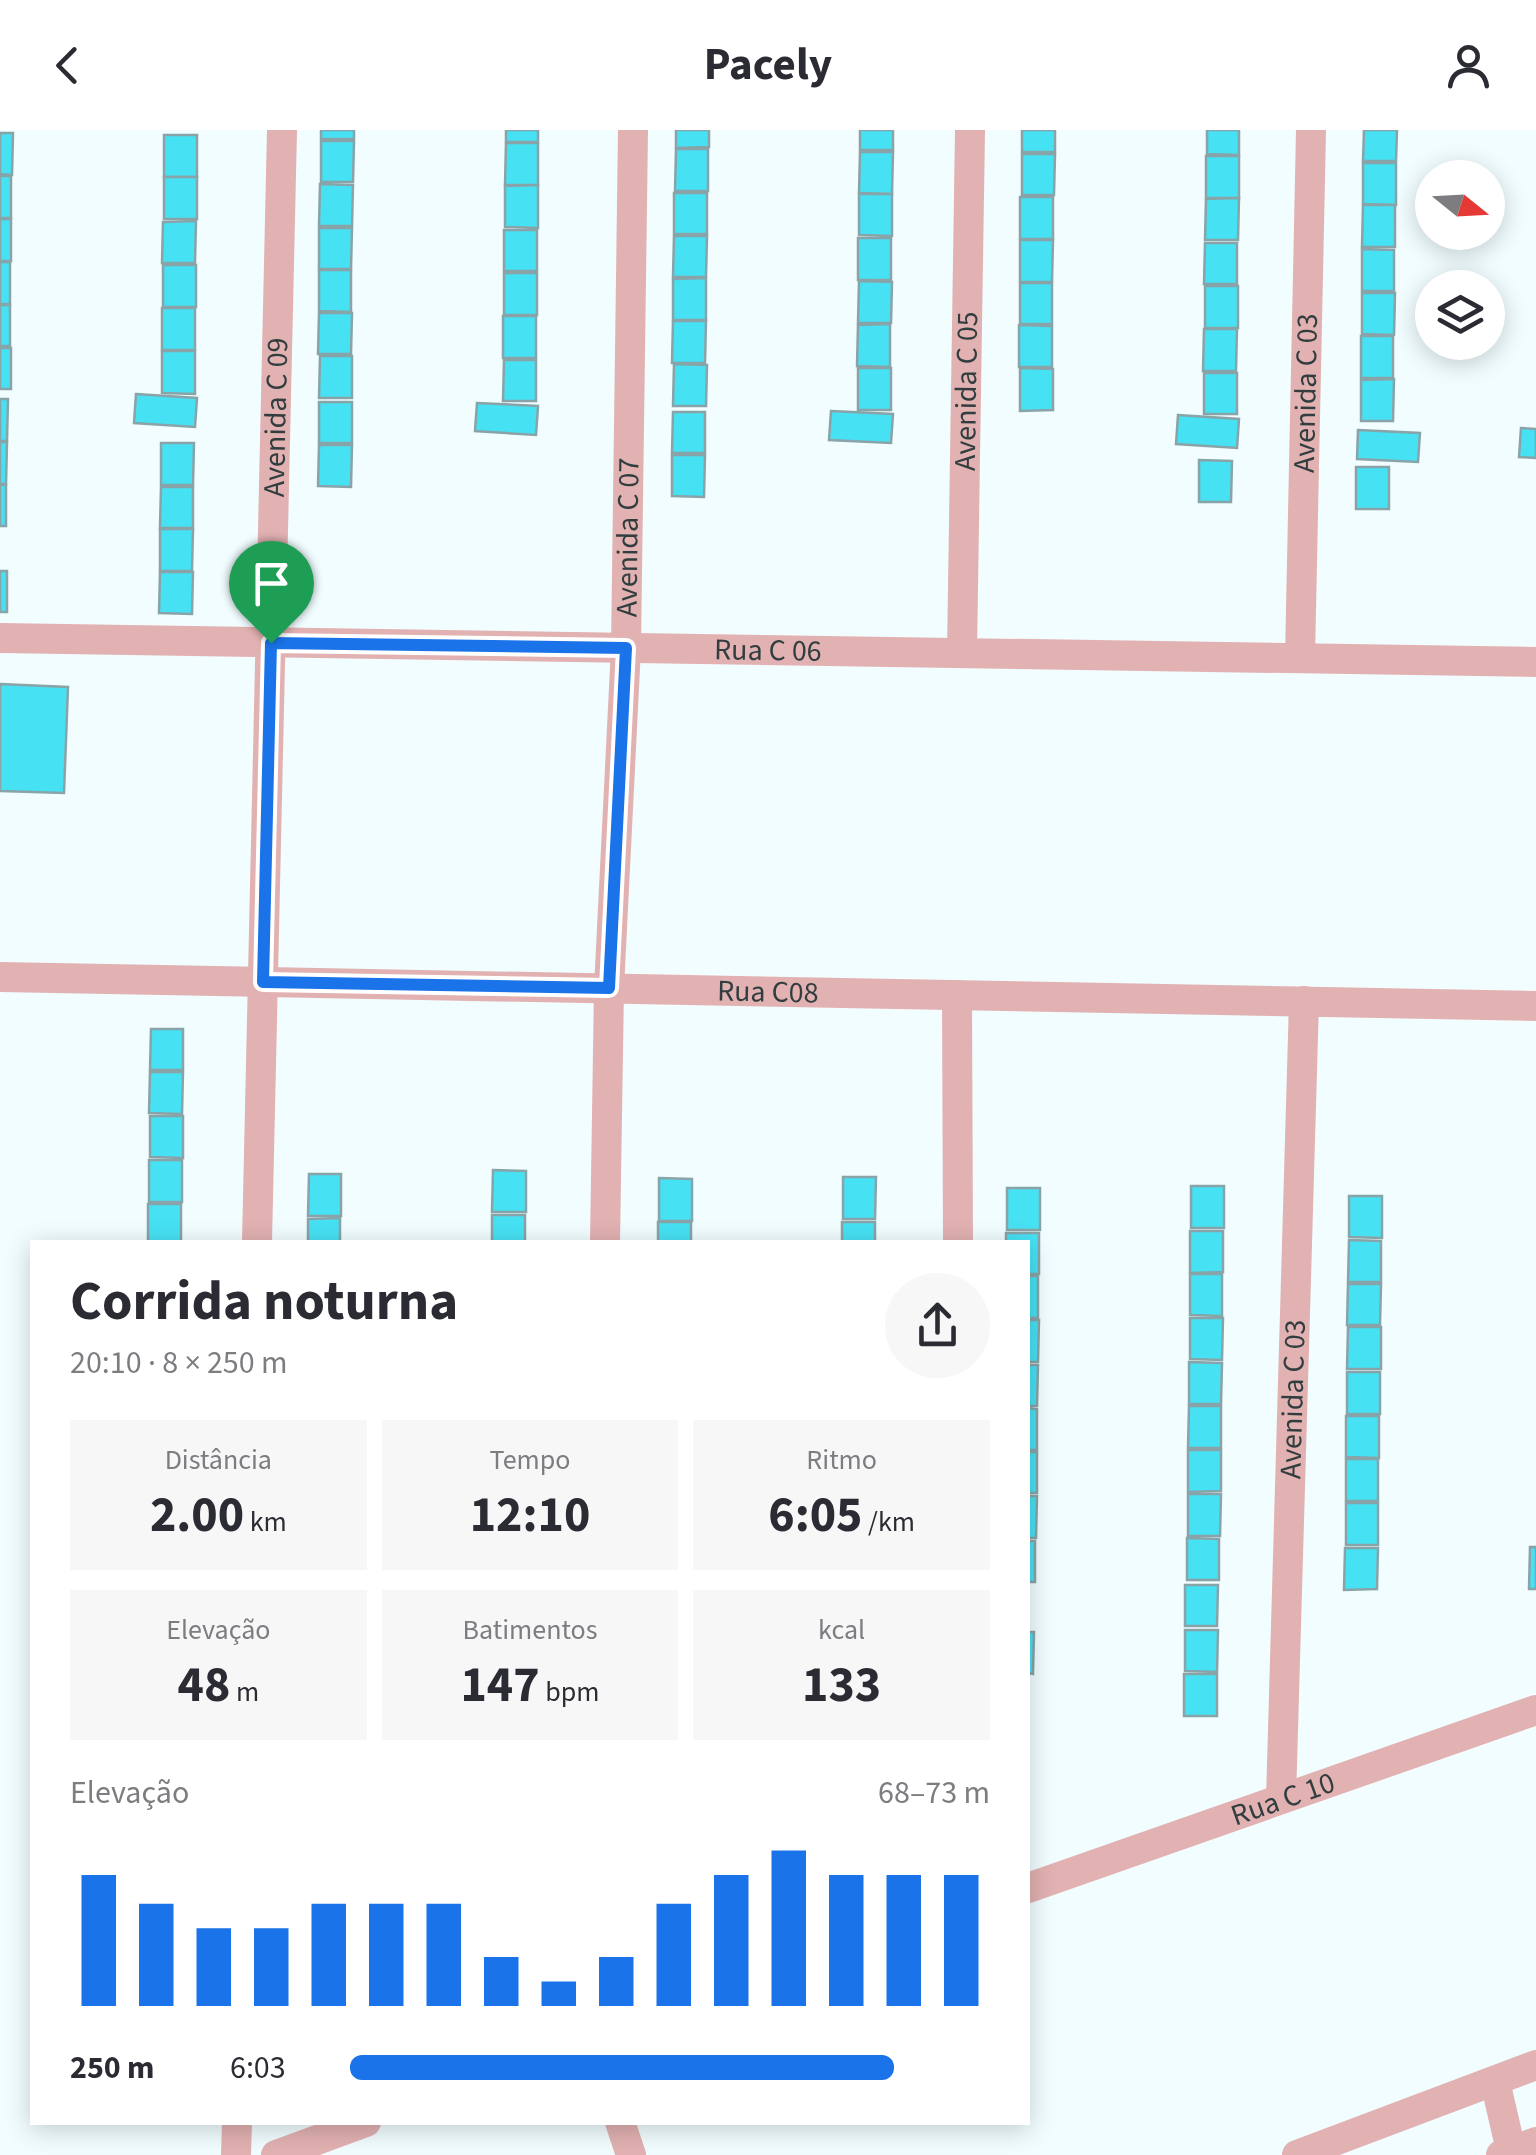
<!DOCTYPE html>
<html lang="pt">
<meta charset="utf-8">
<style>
body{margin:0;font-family:"Source Sans 3",sans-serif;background:#f7f7f7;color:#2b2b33;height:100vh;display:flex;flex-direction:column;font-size:38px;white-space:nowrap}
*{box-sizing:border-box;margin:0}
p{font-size:32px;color:#7c7c81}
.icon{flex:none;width:55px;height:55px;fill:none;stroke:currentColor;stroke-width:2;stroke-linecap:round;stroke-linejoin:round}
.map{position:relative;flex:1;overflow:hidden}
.panel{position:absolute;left:30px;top:1110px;width:1000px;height:885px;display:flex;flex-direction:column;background:#fff;border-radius:0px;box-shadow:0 5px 25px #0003}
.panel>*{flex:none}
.needle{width:65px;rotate:108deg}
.tools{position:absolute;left:1415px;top:30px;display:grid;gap:20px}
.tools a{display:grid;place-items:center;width:90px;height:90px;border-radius:50%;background:#fff;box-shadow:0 5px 25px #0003;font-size:50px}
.pin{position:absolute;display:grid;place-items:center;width:85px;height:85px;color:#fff;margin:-102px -42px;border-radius:50% 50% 50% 0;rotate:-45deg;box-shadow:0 0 10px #0007}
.pin .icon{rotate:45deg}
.round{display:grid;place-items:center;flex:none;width:105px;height:105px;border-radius:52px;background:#f7f7f7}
.overview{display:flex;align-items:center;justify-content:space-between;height:170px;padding:0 40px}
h1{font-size:55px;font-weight:700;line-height:75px}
.metrics{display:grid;grid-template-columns:repeat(3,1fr);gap:15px;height:170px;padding:10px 40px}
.metrics div{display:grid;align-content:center;border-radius:0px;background:#f7f7f7;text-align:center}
.metrics b{font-size:50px;font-weight:700}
.metrics small{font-size:28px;font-weight:400}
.metrics p{font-size:28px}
.chart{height:280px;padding:20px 40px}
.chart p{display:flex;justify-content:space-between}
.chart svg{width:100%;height:180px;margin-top:10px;stroke:#1a73e8;stroke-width:6}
ul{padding:0 40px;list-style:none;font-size:32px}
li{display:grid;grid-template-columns:160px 120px 1fr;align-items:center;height:75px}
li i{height:25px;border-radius:12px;background:#1a73e8}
header{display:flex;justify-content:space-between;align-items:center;height:130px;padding:0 40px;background:#fff;font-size:45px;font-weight:700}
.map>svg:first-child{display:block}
</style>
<header><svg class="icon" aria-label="back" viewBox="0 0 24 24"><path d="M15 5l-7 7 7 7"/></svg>Pacely<svg class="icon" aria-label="person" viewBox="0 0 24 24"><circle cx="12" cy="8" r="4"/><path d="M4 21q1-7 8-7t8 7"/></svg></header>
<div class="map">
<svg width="1536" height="2025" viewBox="0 0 1536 2025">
<rect width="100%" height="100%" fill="#f1fdff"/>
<g fill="#47e1f4" stroke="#88a4a8" stroke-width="2.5">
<rect x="321" y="0" width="33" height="9"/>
<rect x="506" y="0" width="32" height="12"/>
<path d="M676 0H709V17L676 18Z"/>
<rect x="860" y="0" width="33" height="20"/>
<rect x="1022" y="0" width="33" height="22"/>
<path d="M1207 0H1239V25L1207 24Z"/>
<path d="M1364 0H1397L1396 31H1363Z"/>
<path d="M0 3H13L12 45 0 44Z"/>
<rect x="164" y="5" width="33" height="42"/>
<path d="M321 11H354L353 52H321Z"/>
<path d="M506 13H538V55H505Z"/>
<path d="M676 19H708V61H675Z"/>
<path d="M860 22H893L892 64 859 63Z"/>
<path d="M1022 24H1055L1054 65H1022Z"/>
<rect x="1206" y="26" width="33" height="42"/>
<path d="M1363 33H1396V75L1363 74Z"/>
<rect x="0" y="46" width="11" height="42"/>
<rect x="164" y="47" width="33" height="42"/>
<path d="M320 54 353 55 352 96H319Z"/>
<path d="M538 55V98L505 97V56Z"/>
<rect x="674" y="63" width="33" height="41"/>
<path d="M859 64H892V106L859 105Z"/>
<rect x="1020" y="67" width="33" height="42"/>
<path d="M1239 68 1238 110H1205L1206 69Z"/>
<path d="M1363 75H1395V117H1362Z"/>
<rect x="0" y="89" width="11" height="42"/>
<path d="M196 91 195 133H162L163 92Z"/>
<path d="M319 98H352L351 139H319Z"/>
<rect x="504" y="100" width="33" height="41"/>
<path d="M674 106H707L706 147H673Z"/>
<rect x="858" y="108" width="33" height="42"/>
<path d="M1020 110H1053L1052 152H1020Z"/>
<path d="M1205 113H1237V154H1204Z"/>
<path d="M1362 119 1394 120V161H1362Z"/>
<rect x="0" y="132" width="10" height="42"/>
<rect x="163" y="135" width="33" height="42"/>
<path d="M319 140H351V182L319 181Z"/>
<rect x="504" y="143" width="33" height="42"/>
<path d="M706 148V190H673V149Z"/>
<path d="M859 151 892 152 891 193H858Z"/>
<rect x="1020" y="153" width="32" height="41"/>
<rect x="1205" y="156" width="33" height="42"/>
<path d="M1362 163H1395L1394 205 1362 204Z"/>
<rect x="0" y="175" width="10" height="41"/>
<rect x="162" y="178" width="33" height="42"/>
<path d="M319 183H352L351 224H318Z"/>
<rect x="503" y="186" width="33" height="42"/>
<path d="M673 191H706L705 233H672Z"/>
<path d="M890 194V237L857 236 858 195Z"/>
<path d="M1019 195 1052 196V237H1019Z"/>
<path d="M1204 199H1237L1236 241H1203Z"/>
<rect x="1361" y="206" width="32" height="42"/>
<rect x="0" y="218" width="11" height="41"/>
<path d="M162 221H195V264L162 263Z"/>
<path d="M320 226H352V268H319Z"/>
<path d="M504 230H536V271H503Z"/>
<path d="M674 234 707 235 706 276H673Z"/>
<rect x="858" y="238" width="33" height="42"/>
<path d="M1020 238 1053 239V280L1020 281Z"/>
<rect x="1204" y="243" width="33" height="41"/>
<path d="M1394 249 1393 291H1361V250Z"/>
<path d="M136 264 197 268 195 297 134 293Z"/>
<path d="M0 269H8L7 311H0Z"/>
<rect x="319" y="272" width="33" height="41"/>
<path d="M477 273 538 276 536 305 475 301Z"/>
<path d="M831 281 893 284 891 313 829 310Z"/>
<path d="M673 282H705V323H672Z"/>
<path d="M1178 285 1239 289 1237 318 1176 314Z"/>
<path d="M1521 298 1536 299V328L1519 327Z"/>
<path d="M1358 300 1420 303 1418 332 1357 329Z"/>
<path d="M0 312H7L6 354H0Z"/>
<path d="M161 313H194L193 355H161Z"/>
<path d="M319 315H352L351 357 318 356Z"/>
<path d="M672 325H705L704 367 672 366Z"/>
<path d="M1199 330 1232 331 1231 372H1199Z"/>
<rect x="1356" y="337" width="33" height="42"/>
<rect x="0" y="355" width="6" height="41"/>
<path d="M161 357H193V398H160Z"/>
<path d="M160 399H193L192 441H160Z"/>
<rect x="0" y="441" width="7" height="41"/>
<path d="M160 442H193L192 484 159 483Z"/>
<path d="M0 554 68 557 64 663 0 661Z"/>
<path d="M151 899H183V940H150Z"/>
<path d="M150 942H183L182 984 149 983Z"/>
<path d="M150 986H183V1028L150 1027Z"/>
<rect x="149" y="1030" width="33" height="42"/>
<path d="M493 1040 526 1041V1082H492Z"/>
<path d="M309 1044H341V1086H308Z"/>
<path d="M843 1047H876L875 1089H843Z"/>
<path d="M659 1048 692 1049V1091H659Z"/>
<rect x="1191" y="1056" width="33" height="42"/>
<rect x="1007" y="1058" width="33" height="42"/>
<path d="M1349 1066H1382V1108L1349 1107Z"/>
<rect x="148" y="1074" width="33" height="38"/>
<rect x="492" y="1085" width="33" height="27"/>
<path d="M340 1088V1112H308V1089Z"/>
<rect x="658" y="1092" width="33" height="20"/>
<rect x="842" y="1092" width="33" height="20"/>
<path d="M1190 1101H1223V1142L1190 1143Z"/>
<path d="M1006 1103H1039V1144H1028V1112H1006Z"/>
<path d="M1349 1110 1381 1111V1152H1348Z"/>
<path d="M1190 1144H1222V1186L1190 1185Z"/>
<rect x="1028" y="1146" width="10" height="42"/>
<path d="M1348 1154H1381L1380 1195H1347Z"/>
<path d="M1190 1188H1223L1222 1230 1190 1229Z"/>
<path d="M1028 1190H1039L1038 1232H1028Z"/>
<path d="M1348 1197H1381V1239H1347Z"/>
<path d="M1189 1232 1222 1233 1221 1274H1189Z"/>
<path d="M1028 1235H1038L1037 1276H1028Z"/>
<rect x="1347" y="1242" width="33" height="42"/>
<path d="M1189 1276H1221V1318H1188Z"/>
<path d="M1028 1278 1037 1279V1320H1028Z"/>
<path d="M1346 1286H1379V1328L1346 1327Z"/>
<path d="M1188 1320H1221V1361L1188 1362Z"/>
<rect x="1028" y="1322" width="9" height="41"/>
<rect x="1346" y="1329" width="32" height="42"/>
<path d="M1188 1364H1221L1220 1406H1188Z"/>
<path d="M1028 1366H1037L1036 1408H1028Z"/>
<rect x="1346" y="1373" width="32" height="42"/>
<path d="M1187 1408 1219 1409V1450H1187Z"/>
<rect x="1028" y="1411" width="7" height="41"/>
<path d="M1530 1417H1536V1459H1529Z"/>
<path d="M1345 1418H1378L1377 1459 1344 1460Z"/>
<path d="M1185 1455H1218L1217 1496H1185Z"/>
<path d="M1185 1500H1218L1217 1542 1185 1541Z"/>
<path d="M1028 1502H1034L1033 1544 1028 1543Z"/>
<rect x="1184" y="1544" width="33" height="42"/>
</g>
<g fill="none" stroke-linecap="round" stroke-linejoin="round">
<g stroke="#e2b1b1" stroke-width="30">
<path id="s1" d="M962 523 970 0"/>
<path id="s2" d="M1300 528 1311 0"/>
<path d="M957 865 958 1112"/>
<path id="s3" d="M257 1112 282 0"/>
<path id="s4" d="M605 1112 609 858 626 518 633 0"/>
<path id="s5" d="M1281 1669 1304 871"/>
<path id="s6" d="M1028 1758 1536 1580"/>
<path d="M1495 1951 1512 2025"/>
<path d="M620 1992 631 2025"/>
<path d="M236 2025 237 1992"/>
<path d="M276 2025 366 1992"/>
</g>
<g stroke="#e2b1b1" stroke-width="30">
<path id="s7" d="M0 508 1536 532"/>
<path id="s8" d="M0 847 1536 876"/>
<path d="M1297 2025 1536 1935"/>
<path d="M1501 2025 1536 2012"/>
</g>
</g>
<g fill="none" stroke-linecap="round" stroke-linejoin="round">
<g stroke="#fff" stroke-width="20">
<path id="route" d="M271 513 626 518 609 858 263 852Z"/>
</g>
<use href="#route" stroke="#1a73e8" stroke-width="12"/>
</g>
<g text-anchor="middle" stroke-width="9" stroke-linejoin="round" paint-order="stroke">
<g font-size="30" fill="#313d3f" stroke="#fff">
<text dy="10" stroke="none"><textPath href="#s1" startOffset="262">Avenida C 05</textPath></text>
<text dy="10" stroke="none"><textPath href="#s2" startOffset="265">Avenida C 03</textPath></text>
<text dy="10" stroke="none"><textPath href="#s3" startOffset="825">Avenida C 09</textPath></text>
<text dy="10" stroke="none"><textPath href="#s4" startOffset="705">Avenida C 07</textPath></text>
<text dy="10" stroke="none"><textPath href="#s7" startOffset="768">Rua C 06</textPath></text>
<text dy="10" stroke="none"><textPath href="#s8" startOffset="768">Rua C08</textPath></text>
<text dy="10" stroke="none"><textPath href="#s5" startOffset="400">Avenida C 03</textPath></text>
<text dy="10" stroke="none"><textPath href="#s6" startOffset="270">Rua C 10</textPath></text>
</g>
</g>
</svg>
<div class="tools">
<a><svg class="needle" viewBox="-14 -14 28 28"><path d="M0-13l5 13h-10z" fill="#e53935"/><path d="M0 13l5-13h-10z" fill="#7c7c81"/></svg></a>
<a><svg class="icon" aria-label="layers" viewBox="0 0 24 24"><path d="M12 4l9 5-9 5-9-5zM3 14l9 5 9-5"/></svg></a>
</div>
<div class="pin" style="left:271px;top:513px;background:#1e9e55"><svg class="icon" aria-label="arrive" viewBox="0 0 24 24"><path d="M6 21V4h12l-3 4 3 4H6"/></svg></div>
<section class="panel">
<div class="overview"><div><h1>Corrida noturna</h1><p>20:10 · 8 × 250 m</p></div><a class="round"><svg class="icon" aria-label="share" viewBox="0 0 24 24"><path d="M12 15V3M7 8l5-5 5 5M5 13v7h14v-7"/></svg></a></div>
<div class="metrics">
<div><p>Distância</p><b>2.00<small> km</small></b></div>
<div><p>Tempo</p><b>12:10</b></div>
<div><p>Ritmo</p><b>6:05<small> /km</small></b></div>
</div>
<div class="metrics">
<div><p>Elevação</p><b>48<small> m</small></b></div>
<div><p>Batimentos</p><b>147<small> bpm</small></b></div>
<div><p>kcal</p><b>133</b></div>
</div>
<div class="chart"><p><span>Elevação</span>68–73 m</p>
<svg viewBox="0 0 160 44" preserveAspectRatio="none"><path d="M5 44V12M15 44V19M25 44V25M35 44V25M45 44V19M55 44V19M65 44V19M75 44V32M85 44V38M95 44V32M105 44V19M115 44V12M125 44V6M135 44V12M145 44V12M155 44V12"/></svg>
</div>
<ul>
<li><b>250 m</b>6:03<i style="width:85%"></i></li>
</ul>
</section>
</div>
